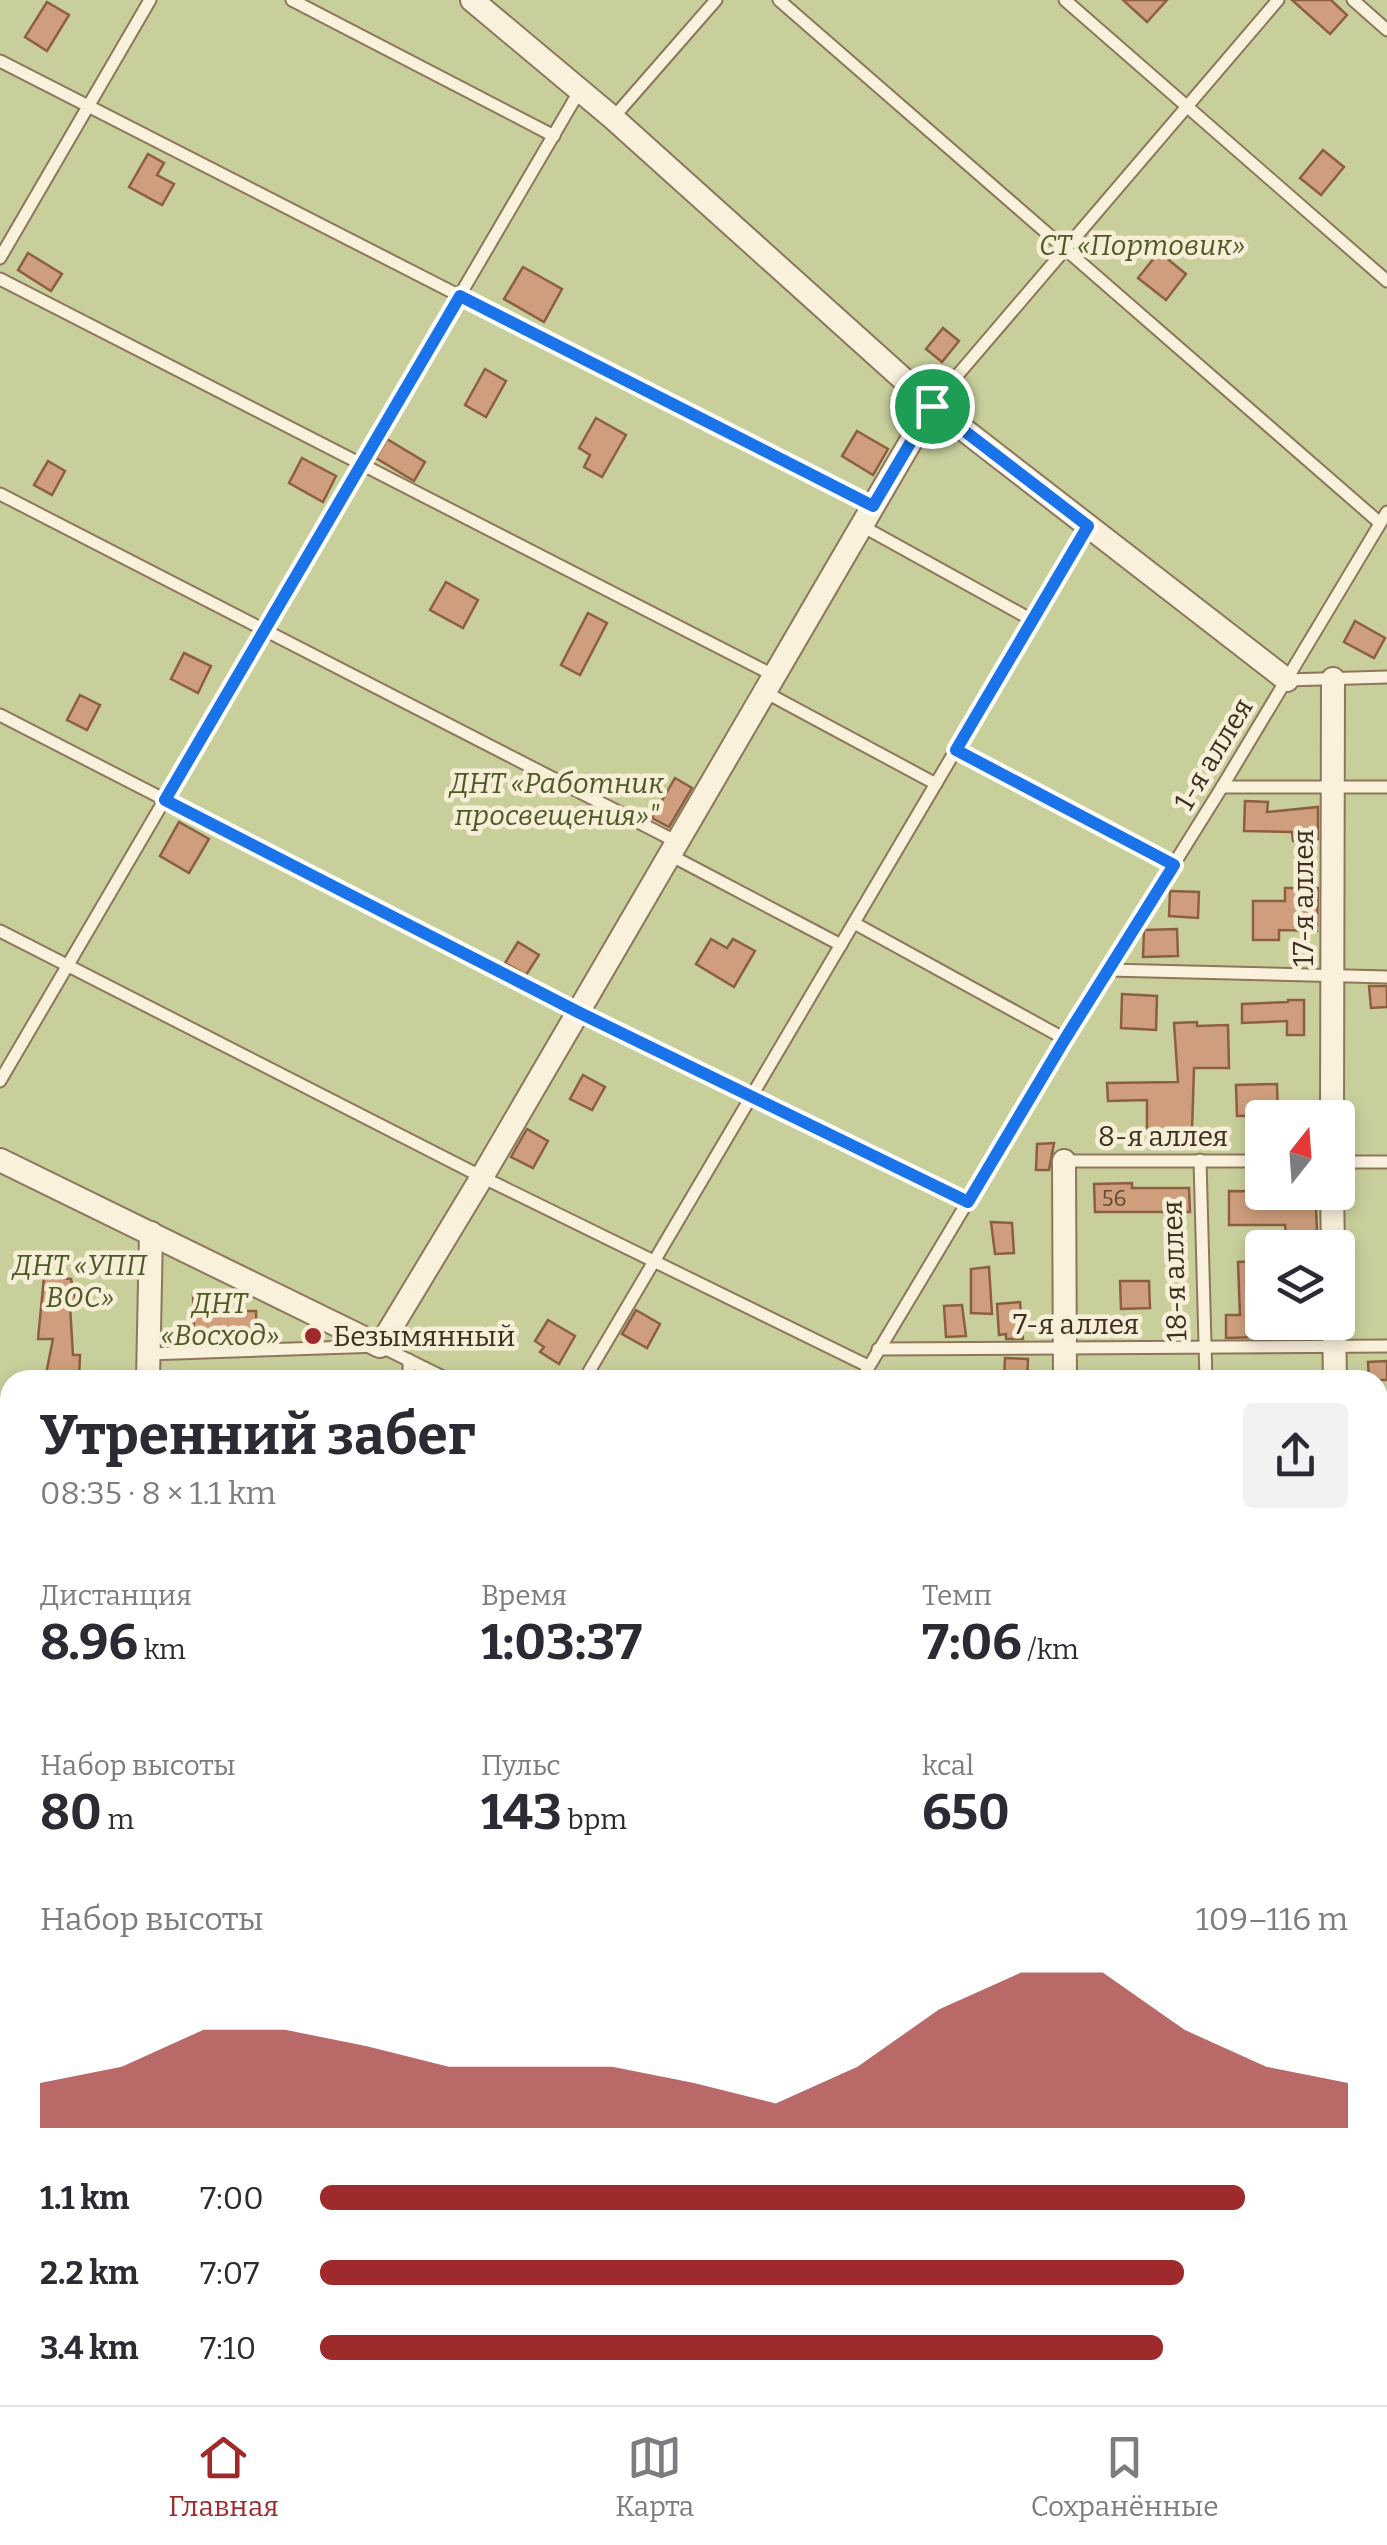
<!DOCTYPE html>
<html lang="ru">
<meta charset="utf-8">
<style>
body{margin:0;font-family:Bitter,serif;background:#f2f2f3;color:#2b2b33;height:100vh;display:flex;flex-direction:column;font-size:38px;white-space:nowrap}
*{box-sizing:border-box;margin:0}
p{font-size:32px;color:#7c7c81}
.icon{flex:none;width:55px;height:55px;fill:none;stroke:currentColor;stroke-width:2;stroke-linecap:round;stroke-linejoin:round}
.map{position:relative;flex:1;overflow:hidden}
.drawer{position:absolute;left:0px;top:1370px;width:1388px;height:1035px;display:flex;flex-direction:column;background:#fff;border-radius:30px 30px 0 0;box-shadow:0 5px 15px #0003}
.drawer>*{flex:none}
.needle{width:65px;rotate:17deg}
.buttons{position:absolute;left:1245px;top:1100px;display:grid;gap:20px}
.buttons a{display:grid;place-items:center;width:110px;height:110px;border-radius:10px;background:#fff;box-shadow:0 5px 15px #0003;font-size:50px}
.pin{position:absolute;display:grid;place-items:center;width:85px;height:85px;color:#fff;margin:-42px;border:5px solid #fff;border-radius:50%;box-shadow:0 2px 10px #0007}
.round{display:grid;place-items:center;flex:none;width:105px;height:105px;border-radius:10px;background:#f2f2f3}
.headline{display:flex;align-items:center;justify-content:space-between;height:170px;padding:0 40px}
h1{font-size:55px;font-weight:700;line-height:75px}
.stats{display:grid;grid-template-columns:repeat(3,1fr);gap:15px;height:170px;padding:10px 40px}
.stats div{display:grid;align-content:center}
.stats b{font-size:50px;font-weight:700}
.stats small{font-size:28px;font-weight:400}
.stats p{font-size:28px}
.chart{height:280px;padding:20px 40px}
.chart p{display:flex;justify-content:space-between}
.chart svg{width:100%;height:180px;margin-top:10px;fill:#9e2a2b;opacity:.7}
ul{padding:0 40px;list-style:none;font-size:32px}
li{display:grid;grid-template-columns:160px 120px 1fr;align-items:center;height:75px}
li i{height:25px;border-radius:12px;background:#9e2a2b}
.tabs{display:flex;justify-content:space-around;align-items:center;height:140px;border-top:2px solid #e1e1e2;background:#fff;font-size:28px;color:#7c7c81}
.tabs a{display:grid;justify-items:center;gap:5px}
.tabs .current{color:#9e2a2b}
.map>svg:first-child{display:block}
</style>
<div class="map">
<svg width="1387" height="2405" viewBox="0 0 1387 2405">
<rect width="100%" height="100%" fill="#f0e4c8"/>
<path fill="#c9cf9b" fill-rule="evenodd" d="M0 0H1387V2405H0ZM1262 1118H1338V1192H1262ZM1262 1248H1338V1322H1262ZM10 1380H1378V2395H10Z"/>
<g fill="#cf9f7d" stroke="#8d5f41" stroke-width="2.5">
<path d="M1123 0H1167L1147 22Z"/>
<path d="M1292 0H1331L1347 15 1330 34Z"/>
<path d="M47 2 69 15 47 51 25 37Z"/>
<path d="M1323 150 1344 167 1321 195 1300 178Z"/>
<path d="M148 154 164 163 157 175 174 184 162 205 129 187Z"/>
<path d="M1159 252 1186 274 1166 300 1138 278Z"/>
<path d="M28 253 62 274 51 291 18 270Z"/>
<path d="M523 267 562 289 544 322 504 299Z"/>
<path d="M943 328 959 341 942 362 926 349Z"/>
<path d="M485 369 506 381 486 417 465 405Z"/>
<path d="M596 418 626 435 602 477 584 467 590 455 579 448Z"/>
<path d="M857 431 888 449 873 475 842 456Z"/>
<path d="M387 439 425 462 414 481 376 458Z"/>
<path d="M302 458 336 476 323 502 289 483Z"/>
<path d="M48 461 65 471 52 495 34 485Z"/>
<path d="M446 582 478 600 463 628 430 610Z"/>
<path d="M588 613 607 623 580 675 561 665Z"/>
<path d="M1355 621 1385 638 1374 658 1344 642Z"/>
<path d="M184 653 211 666 198 693 171 679Z"/>
<path d="M80 695 100 705 87 730 67 720Z"/>
<path d="M675 778 692 788 669 827 652 818Z"/>
<path d="M1245 801 1268 802 1267 812 1318 807V839L1293 841 1292 832 1244 831Z"/>
<path d="M179 822 209 839 189 873 160 856Z"/>
<path d="M1285 888H1318L1317 931 1279 930V940H1253V901H1285Z"/>
<path d="M1170 891 1199 892 1198 918 1169 916Z"/>
<path d="M1177 929 1178 956 1143 957 1144 930Z"/>
<path d="M711 939 727 948 733 939 755 951 734 987 696 964Z"/>
<path d="M518 942 539 955 526 975 505 963Z"/>
<path d="M1369 986H1387V1007L1371 1008Z"/>
<path d="M1122 994 1157 996 1156 1030 1121 1028Z"/>
<path d="M1288 1000H1304V1035H1287V1021L1242 1023V1004L1288 1002Z"/>
<path d="M1197 1022V1026L1228 1025 1229 1068H1194L1192 1130H1147V1100L1108 1101 1107 1083 1178 1082 1174 1023Z"/>
<path d="M583 1075 605 1087 592 1110 570 1099Z"/>
<path d="M1277 1084 1278 1115 1237 1116 1236 1085Z"/>
<path d="M527 1129 548 1141 533 1168 511 1157Z"/>
<path d="M1054 1143 1049 1170H1036L1037 1144Z"/>
<path d="M1132 1183V1188H1189L1190 1212H1095L1094 1184Z"/>
<path d="M1229 1191 1315 1192 1318 1248H1287L1285 1225H1229Z"/>
<path d="M991 1222 1012 1223 1014 1253 995 1254Z"/>
<path d="M1256 1261 1258 1337 1226 1338V1315H1240L1238 1262Z"/>
<path d="M989 1267 992 1314 971 1313V1269Z"/>
<path d="M44 1277 71 1279 77 1306H70L73 1355H80L79 1378 46 1374 53 1339H38Z"/>
<path d="M1120 1281H1149L1150 1308 1121 1309Z"/>
<path d="M193 1294H212L213 1311H256L257 1338 231 1339V1335L194 1340Z"/>
<path d="M1020 1302 1023 1339H1006V1334L999 1335 997 1304Z"/>
<path d="M962 1305 966 1336 946 1337 944 1306Z"/>
<path d="M636 1310 660 1324 647 1348 622 1334Z"/>
<path d="M548 1320 575 1336 559 1364 540 1352 544 1347 535 1341Z"/>
<path d="M1005 1358 1028 1359 1027 1380H1004Z"/>
<path d="M1387 1361V1380H1369L1368 1362Z"/>
</g>
<g fill="none" stroke-linecap="round" stroke-linejoin="round">
<g stroke="#8d765c" stroke-width="15">
<g id="service">
<path d="M292 0 554 136"/>
<path d="M779 0 1380 523"/>
<path d="M1065 0 1387 281"/>
<path d="M1353 0 1387 30"/>
<path d="M0 61 873 507"/>
<path d="M613 118 716 0"/>
<path d="M0 258 150 0"/>
<path d="M0 279 775 676"/>
<path d="M932 405 1278 0"/>
<path d="M0 494 677 842"/>
<path d="M862 526 1032 620"/>
<path d="M1287 680 1387 677"/>
<path d="M765 692 936 784"/>
<path d="M0 715 578 1012 968 1202"/>
<path d="M956 750 1174 865"/>
<path d="M1222 787H1387"/>
<path d="M670 855 841 945"/>
<path d="M854 923 1065 1039"/>
<path d="M0 931 482 1177 868 1366"/>
<path d="M1108 970 1387 977"/>
<path d="M0 1081 580 90"/>
<path d="M1200 1160 1206 1380"/>
<path d="M1064 1161H1262"/>
<path d="M1338 1162H1387"/>
<path d="M878 1349 1387 1346"/>
<path d="M148 1354 380 1346 449 1380"/>
<path d="M409 1380V1360"/>
<path d="M584 1380 1088 526"/>
<path d="M861 1380 1065 1039 1222 787 1387 512"/>
<path d="M1378 1535H1387"/>
<path d="M1378 1721H1387"/>
<path d="M1378 1914H1387"/>
<path d="M1378 2101H1387"/>
<path d="M1378 2289H1387"/>
<path d="M610 2395V2405"/>
<path d="M1210 2395V2405"/>
<path d="M406 2405V2395"/>
</g>
</g>
<g stroke="#8d765c" stroke-width="26">
<g id="minor">
<path d="M472 0 613 118 932 405 1287 680"/>
<path d="M1332 1118 1333 679"/>
<path d="M0 1160 380 1346 482 1177 932 405"/>
<path d="M1064 1161 1065 1380"/>
<path d="M1332 1192 1333 1248"/>
<path d="M1334 1322 1335 1380"/>
<path d="M148 1380 151 1233"/>
<path d="M1075 2395V2405"/>
<path d="M1345 2395V2405"/>
<path d="M123 2405 124 2395"/>
</g>
</g>
<use href="#service" stroke="#faf1dc" stroke-width="11"/>
<use href="#minor" stroke="#faf1dc" stroke-width="22"/>
</g>
<g fill="none" stroke-linecap="round" stroke-linejoin="round">
<g stroke="#fff" stroke-width="20">
<path id="route" d="M460 296 873 506 932 406 1088 526 956 750 1174 865 1065 1039 968 1202 578 1012 165 800Z"/>
</g>
<use href="#route" stroke="#1a73e8" stroke-width="12"/>
</g>
<circle fill="#9e2a2b" stroke="#f7eed8" stroke-width="4" cx="313" cy="1336" r="10"/>
<g text-anchor="middle" stroke-width="9" stroke-linejoin="round" paint-order="stroke">
<g font-size="22" fill="#624a37">
<text x="1114" y="1206">56</text>
</g>
<g font-size="28" font-style="italic" fill="#4d5a26" stroke="#f7eed8">
<text x="1142" y="255">СТ «Портовик»</text>
<text x="557" y="793">ДНТ «Работник<tspan x="557" dy="32">просвещения»"</tspan></text>
<text x="80" y="1275">ДНТ «УПП<tspan x="80" dy="32">ВОС»</tspan></text>
<text x="220" y="1313">ДНТ<tspan x="220" dy="32">«Восход»</tspan></text>
</g>
<g font-size="28" fill="#3d2e20" stroke="#f7eed8">
<text transform="translate(1213 754) rotate(-59)" y="10">1-я аллея</text>
<text transform="translate(1303 898) rotate(-90)" y="10">17-я аллея</text>
<text x="1163" y="1146">8-я аллея</text>
<text transform="translate(1174 1271) rotate(-92)" y="10">18-я аллея</text>
<text x="1076" y="1334">7-я аллея</text>
</g>
<g font-size="28" fill="#3d2e20" stroke="#f7eed8" text-anchor="start">
<text x="333" y="1346">Безымянный</text>
</g>
</g>
</svg>
<div class="buttons">
<a><svg class="needle" viewBox="-14 -14 28 28"><path d="M0-13l5 13h-10z" fill="#e53935"/><path d="M0 13l5-13h-10z" fill="#7c7c81"/></svg></a>
<a><svg class="icon" aria-label="layers" viewBox="0 0 24 24"><path d="M12 4l9 5-9 5-9-5zM3 14l9 5 9-5"/></svg></a>
</div>
<div class="pin" style="left:932px;top:406px;background:#1e9e55"><svg class="icon" aria-label="arrive" viewBox="0 0 24 24"><path d="M6 21V4h12l-3 4 3 4H6"/></svg></div>
<section class="drawer">
<div class="headline"><div><h1>Утренний забег</h1><p>08:35 · 8 × 1.1 km</p></div><a class="round"><svg class="icon" aria-label="share" viewBox="0 0 24 24"><path d="M12 15V3M7 8l5-5 5 5M5 13v7h14v-7"/></svg></a></div>
<div class="stats">
<div><p>Дистанция</p><b>8.96<small> km</small></b></div>
<div><p>Время</p><b>1:03:37</b></div>
<div><p>Темп</p><b>7:06<small> /km</small></b></div>
</div>
<div class="stats">
<div><p>Набор высоты</p><b>80<small> m</small></b></div>
<div><p>Пульс</p><b>143<small> bpm</small></b></div>
<div><p>kcal</p><b>650</b></div>
</div>
<div class="chart"><p><span>Набор высоты</span>109–116 m</p>
<svg viewBox="0 0 160 44" preserveAspectRatio="none"><path d="M0 44V33L10 29L20 20L30 20L40 24L50 29L60 29L70 29L80 33L90 38L100 29L110 15L120 6L130 6L140 20L150 29L160 33V44z"/></svg>
</div>
<ul>
<li><b>1.1 km</b>7:00<i style="width:90%"></i></li>
<li><b>2.2 km</b>7:07<i style="width:84%"></i></li>
<li><b>3.4 km</b>7:10<i style="width:82%"></i></li>
</ul>
</section>
</div>
<nav class="tabs">
<a class="current"><svg class="icon" aria-label="home" viewBox="0 0 24 24"><path d="M3 11l9-7 9 7M6 9v11h12V9"/></svg>Главная</a>
<a><svg class="icon" aria-label="map" viewBox="0 0 24 24"><path d="M3 6l6-2 6 2 6-2v14l-6 2-6-2-6 2zM9 4v14M15 6v14"/></svg>Карта</a>
<a><svg class="icon" aria-label="saved" viewBox="0 0 24 24"><path d="M7 4h10v16l-5-4-5 4z"/></svg>Сохранённые</a>
</nav>
